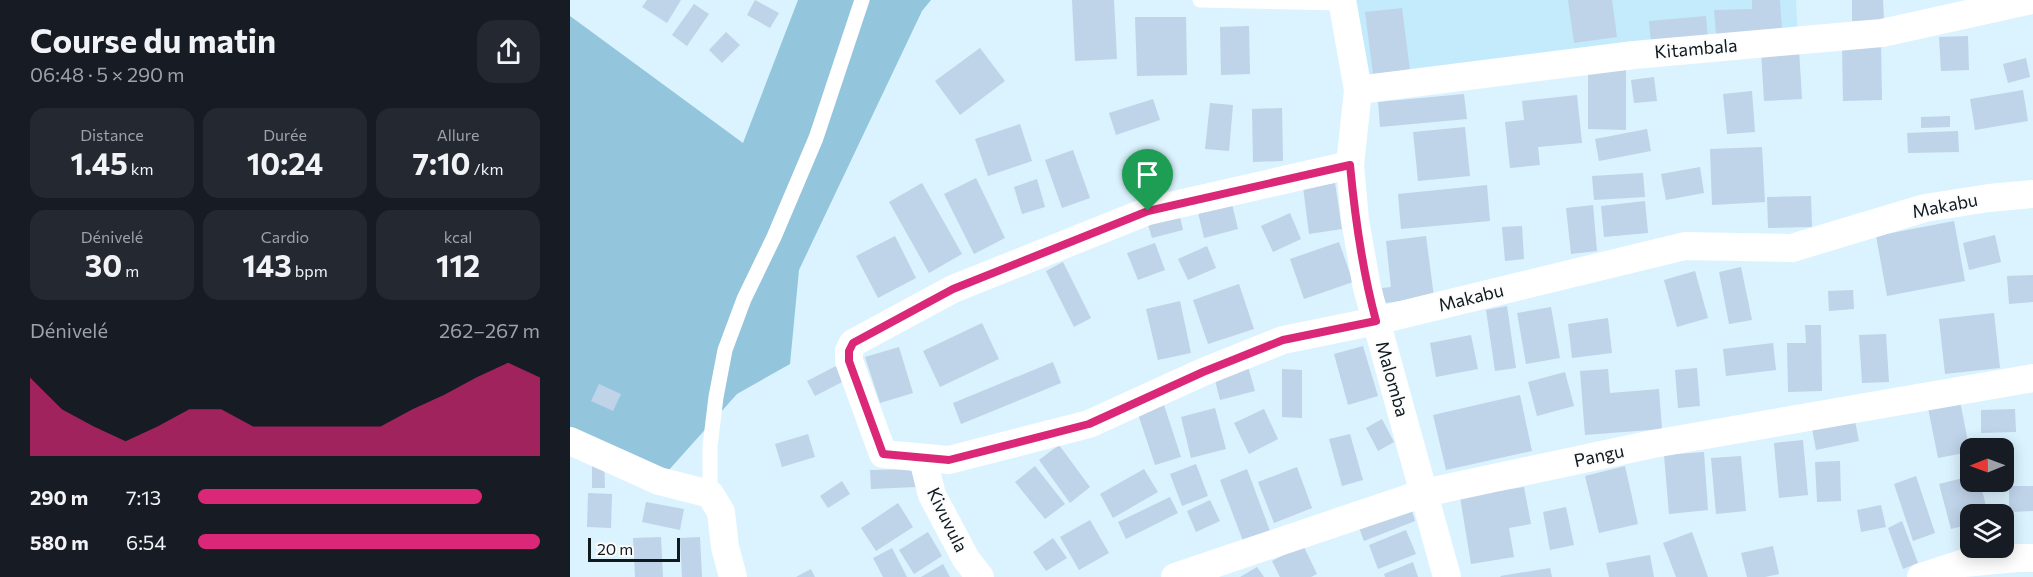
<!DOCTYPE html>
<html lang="fr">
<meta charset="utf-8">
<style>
body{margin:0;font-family:Commissioner,sans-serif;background:#242831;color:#f1f3f6;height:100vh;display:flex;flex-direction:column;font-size:22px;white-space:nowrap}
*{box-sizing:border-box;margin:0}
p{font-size:20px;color:#9ea1a6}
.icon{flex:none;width:33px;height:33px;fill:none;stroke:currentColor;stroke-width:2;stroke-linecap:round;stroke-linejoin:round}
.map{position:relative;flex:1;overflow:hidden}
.sheet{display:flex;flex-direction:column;background:#171b24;width:570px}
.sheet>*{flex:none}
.needle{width:39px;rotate:269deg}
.fabs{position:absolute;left:1390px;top:438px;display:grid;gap:12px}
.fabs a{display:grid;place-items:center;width:54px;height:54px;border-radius:12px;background:#171b24;box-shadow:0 3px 15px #0003;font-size:30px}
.scale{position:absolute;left:18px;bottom:15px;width:92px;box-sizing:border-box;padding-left:6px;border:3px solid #0f1a1f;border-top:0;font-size:16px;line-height:21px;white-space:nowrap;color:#0f1a1f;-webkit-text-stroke:4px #fcfcfc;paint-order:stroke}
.pin{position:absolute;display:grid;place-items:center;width:51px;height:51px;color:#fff;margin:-62px -26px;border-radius:50% 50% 50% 0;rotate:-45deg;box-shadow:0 0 6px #0007}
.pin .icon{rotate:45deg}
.round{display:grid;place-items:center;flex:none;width:63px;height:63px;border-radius:18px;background:#242831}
.head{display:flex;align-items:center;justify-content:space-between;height:102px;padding:0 30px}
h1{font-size:33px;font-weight:700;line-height:45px}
.figures{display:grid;grid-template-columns:repeat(3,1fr);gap:9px;height:102px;padding:6px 30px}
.figures div{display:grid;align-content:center;border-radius:15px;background:#242831;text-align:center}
.figures b{font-size:30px;font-weight:700}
.figures small{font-size:16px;font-weight:400}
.figures p{font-size:16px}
.chart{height:168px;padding:12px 30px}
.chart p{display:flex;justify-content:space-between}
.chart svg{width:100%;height:108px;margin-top:6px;fill:#db2777;opacity:.7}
ul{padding:0 30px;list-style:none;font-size:20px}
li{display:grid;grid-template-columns:96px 72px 1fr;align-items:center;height:45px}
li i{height:15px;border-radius:8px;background:#db2777}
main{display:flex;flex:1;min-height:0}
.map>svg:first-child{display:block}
</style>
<main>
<section class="sheet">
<div class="head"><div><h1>Course du matin</h1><p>06:48 · 5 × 290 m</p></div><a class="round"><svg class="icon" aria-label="share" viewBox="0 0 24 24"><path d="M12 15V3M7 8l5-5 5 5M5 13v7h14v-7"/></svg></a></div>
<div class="figures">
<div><p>Distance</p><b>1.45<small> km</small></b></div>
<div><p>Durée</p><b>10:24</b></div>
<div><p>Allure</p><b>7:10<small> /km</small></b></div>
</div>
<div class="figures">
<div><p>Dénivelé</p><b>30<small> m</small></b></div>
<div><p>Cardio</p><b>143<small> bpm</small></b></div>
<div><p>kcal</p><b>112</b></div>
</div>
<div class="chart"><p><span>Dénivelé</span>262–267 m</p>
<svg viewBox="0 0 160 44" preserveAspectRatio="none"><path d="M0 44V12L10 25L20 32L30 38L40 32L50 25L60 25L70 32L80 32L90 32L100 32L110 32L120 25L130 19L140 12L150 6L160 12V44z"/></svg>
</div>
<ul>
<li><b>290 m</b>7:13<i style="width:83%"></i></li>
<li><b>580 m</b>6:54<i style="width:100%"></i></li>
</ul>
</section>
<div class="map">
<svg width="1463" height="577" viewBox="0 0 1463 577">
<rect width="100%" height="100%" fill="#daf3fe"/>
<path fill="#c3ebfc" d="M783 0H1226L1228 41 797 89Z"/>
<path fill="#93c6dc" d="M228 0H361L352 11 229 270 220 364 167 394 89 481 0 441V16L173 143Z"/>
<g fill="#bfd3e9">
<path d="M77 0H111L97 23 72 7Z"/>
<path d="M185 0 209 13 200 28 177 15Z"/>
<path d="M502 0H544L547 59 505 61Z"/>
<path d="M998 0H1042L1047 37 1004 43Z"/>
<path d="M1182 0H1210L1212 31 1146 34 1144 10 1182 9Z"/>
<path d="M1282 0H1313L1314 20 1282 21Z"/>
<path d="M124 4 139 14 117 46 102 35Z"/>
<path d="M832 8 840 70 803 74 795 12Z"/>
<path d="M1136 16 1138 39 1081 43 1079 21Z"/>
<path d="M565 17H616L617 75 567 76Z"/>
<path d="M679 26 680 74 651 75 650 27Z"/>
<path d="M156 32 170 45 152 63 139 50Z"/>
<path d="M1398 36 1399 70 1371 71 1369 37Z"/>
<path d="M1311 42 1312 100 1273 101 1272 43Z"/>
<path d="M410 48 435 81 390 115 365 81Z"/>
<path d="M1229 49 1232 99 1194 101 1191 51Z"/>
<path d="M1456 58 1460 77 1438 83 1433 64Z"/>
<path d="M1018 68H1056V130L1018 129Z"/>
<path d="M1084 77 1087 101 1064 103 1061 80Z"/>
<path d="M1453 90 1458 121 1405 130 1400 99Z"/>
<path d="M1182 91 1185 132 1157 134 1153 94Z"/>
<path d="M894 94 897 119 810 127 808 102Z"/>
<path d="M1007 95 1012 143 968 147 970 165 940 168 935 122 954 120 952 101Z"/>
<path d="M583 99 590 120 546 135 539 113Z"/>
<path d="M640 103 663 105 659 151 635 149Z"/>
<path d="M712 108 713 161 683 162 682 109Z"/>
<path d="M1380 116V127L1351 128V117Z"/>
<path d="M450 124 462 161 418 176 405 139Z"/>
<path d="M895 127 900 176 848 181 843 132Z"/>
<path d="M1077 129 1081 151 1029 161 1025 139Z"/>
<path d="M1388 131 1389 152 1338 153 1337 133Z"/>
<path d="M1192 147 1195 202 1142 205 1140 149Z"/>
<path d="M503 150 520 198 492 208 475 160Z"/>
<path d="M1130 167 1134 193 1096 200 1091 174Z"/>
<path d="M1073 173 1075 197 1024 200 1022 176Z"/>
<path d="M406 178 435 238 404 254 374 194Z"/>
<path d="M467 179 475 207 452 214 444 187Z"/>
<path d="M352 183 392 254 359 273 319 202Z"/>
<path d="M765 183 772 229 739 234 733 187Z"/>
<path d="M917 185 920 221 831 229 828 194Z"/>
<path d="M1241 196 1242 227 1198 228 1197 197Z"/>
<path d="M661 200 668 229 634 238 627 208Z"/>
<path d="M1075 201 1078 233 1034 237 1031 206Z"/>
<path d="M1023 205 1027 251 1001 254 996 208Z"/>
<path d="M609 213 613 230 582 238 577 222Z"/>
<path d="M720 213 731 239 703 252 691 226Z"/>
<path d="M1384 221 1395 281 1317 296 1306 236Z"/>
<path d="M952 226 954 259 935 261 932 227Z"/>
<path d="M1425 235 1431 262 1399 270 1393 243Z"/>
<path d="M325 236 346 278 308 298 286 256Z"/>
<path d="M856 236 864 297 814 303 812 288 821 287 816 241Z"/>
<path d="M769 242 783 282 734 299 720 259Z"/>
<path d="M585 243 595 270 568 280 557 253Z"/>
<path d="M637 246 646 268 618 280 608 259Z"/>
<path d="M493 262 521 318 504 327 476 271Z"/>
<path d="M1171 267 1182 320 1159 324 1149 272Z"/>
<path d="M1125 271 1138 318 1107 327 1094 280Z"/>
<path d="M1463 275V302L1439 304 1437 276Z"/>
<path d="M669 284 684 329 638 344 623 300Z"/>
<path d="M1283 290 1284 309 1259 311 1258 291Z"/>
<path d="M610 301 621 353 588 360 576 309Z"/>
<path d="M937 306 946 368 925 371 916 310Z"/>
<path d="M981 307 990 358 956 364 947 313Z"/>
<path d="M1424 313 1430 368 1375 374 1369 319Z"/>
<path d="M1038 318 1042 353 1002 358 998 324Z"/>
<path d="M412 323 429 359 370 387 353 351Z"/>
<path d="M1235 325H1251L1252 391 1218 392 1217 343H1236Z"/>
<path d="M1316 334 1319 382 1292 383 1289 335Z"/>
<path d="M901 335 908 369 866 377 860 343Z"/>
<path d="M1203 343 1206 370 1156 376 1153 349Z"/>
<path d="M793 346 808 396 778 405 764 354Z"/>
<path d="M329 347 343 393 310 403 295 357Z"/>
<path d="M483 362 491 383 391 424 383 403Z"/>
<path d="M677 363 685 391 650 400 643 372Z"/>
<path d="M268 365 276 380 245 396 237 381Z"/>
<path d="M1127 368 1130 406 1108 408 1105 370Z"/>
<path d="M712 369 732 370V418L712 417Z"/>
<path d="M1038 369 1040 393 1089 389 1092 429 1015 435 1010 371Z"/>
<path d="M995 372 1004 406 967 416 958 382Z"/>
<path d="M29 384 51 394 43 411 21 401Z"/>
<path d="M950 395 962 451 876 470 863 415Z"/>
<path d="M1389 396 1400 452 1368 458 1357 403Z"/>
<path d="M594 405 611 457 585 465 568 414Z"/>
<path d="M645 408 656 449 621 458 611 417Z"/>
<path d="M694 409 708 439 679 454 664 423Z"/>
<path d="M1445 409 1446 432 1411 433V410Z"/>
<path d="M1284 416 1289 441 1246 450 1241 423Z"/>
<path d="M812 419 824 442 808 451 796 428Z"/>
<path d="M238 434 245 457 212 467 205 444Z"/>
<path d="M780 434 793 480 772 486 759 439Z"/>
<path d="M1233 440 1238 495 1209 498 1204 443Z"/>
<path d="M489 445 520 487 500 503 469 460Z"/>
<path d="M1134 452 1138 510 1099 514 1094 455Z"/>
<path d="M1171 456 1176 511 1146 514 1141 458Z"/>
<path d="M22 458H34L35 488H22Z"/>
<path d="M1270 461 1271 501 1247 502 1245 462Z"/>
<path d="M626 464 638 496 612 506 600 474Z"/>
<path d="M465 466 495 504 475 519 445 482Z"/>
<path d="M1055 466 1068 524 1029 533 1015 476Z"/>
<path d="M727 467 742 508 704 523 688 482Z"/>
<path d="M345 469 346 487 301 489 300 470Z"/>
<path d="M574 469 588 492 543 518 530 494Z"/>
<path d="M677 469 700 531 673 541 650 480Z"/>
<path d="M1346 476 1365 533 1343 541 1324 484Z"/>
<path d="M1401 476V482H1410L1418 514H1401V524L1381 529 1369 484Z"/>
<path d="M272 481 280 494 258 508 250 496Z"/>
<path d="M1439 486H1463V511L1439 512Z"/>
<path d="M954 487 961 524 939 528 944 557 901 564 890 497Z"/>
<path d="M18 493 42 494 41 528 17 527Z"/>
<path d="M600 497 608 513 556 539 548 522Z"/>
<path d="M640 500 650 521 626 532 617 511Z"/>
<path d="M76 502 114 509 110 530 72 522Z"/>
<path d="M328 503 343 527 306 551 291 528Z"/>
<path d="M840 505 845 521 794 541 788 525Z"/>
<path d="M1311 505 1316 527 1291 532 1287 510Z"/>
<path d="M996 507 1004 545 980 550 973 512Z"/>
<path d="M520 520 539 553 509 570 490 537Z"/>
<path d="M1332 521 1348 563 1333 569 1318 528Z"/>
<path d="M836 530 846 554 808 569 799 545Z"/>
<path d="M358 532 372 556 344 574 329 550Z"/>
<path d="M1122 532 1138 577H1106L1093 543Z"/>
<path d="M91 537 93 577H65L63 538Z"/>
<path d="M130 537 132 577H112L110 538Z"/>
<path d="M483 538 497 558 476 571 463 552Z"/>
<path d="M733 545 747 574 741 577H710L702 561Z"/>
<path d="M1203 546 1209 574 1195 577H1177L1171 553Z"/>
<path d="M322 548 337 577H313L303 558Z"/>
<path d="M1080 555 1084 577H1039L1036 563Z"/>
<path d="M843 562 848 577H815L814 574Z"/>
<path d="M373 564 380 577H351Z"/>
<path d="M687 567 694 577H670Z"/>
<path d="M980 568 982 577H931L930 576Z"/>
<path d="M241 569 245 577H226Z"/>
</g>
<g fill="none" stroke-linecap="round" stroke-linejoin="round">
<g stroke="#fff" stroke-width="15">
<path d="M630 0 772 3"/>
<path d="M140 494V446L146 397 155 350 174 299 204 237 246 138 292 0"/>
</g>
<g stroke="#fff" stroke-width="28">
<path d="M772 0 788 90 780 165 785 220 797 288 877 577"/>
<path d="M788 90 1064 55 1312 33 1461 0"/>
<path d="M780 165 578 211 383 289 283 343 279 351V361L313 454 379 460 519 424 633 372 713 340 806 321 1115 246 1222 248 1355 208 1419 198 1463 194"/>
<path d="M0 441 89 481 140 494 151 512 155 547 163 577"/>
<path d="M353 459 362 495 396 559 410 577"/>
<path d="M605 577 854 493 1083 444 1463 378"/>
<path d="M1351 577 1394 563 1447 558H1463"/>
</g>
</g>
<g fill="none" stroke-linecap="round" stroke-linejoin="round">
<g stroke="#fff" stroke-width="12">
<path id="route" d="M780 165C785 218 792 269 806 321L713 340 633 372 519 424 379 460 313 454 279 361V351L283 343 383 289 578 211Z"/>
</g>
<use href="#route" stroke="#db2777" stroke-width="8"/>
</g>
<g text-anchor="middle" stroke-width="4.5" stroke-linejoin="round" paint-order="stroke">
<g font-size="18" fill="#0f1a1f" stroke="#fcfcfc">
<text transform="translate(1126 49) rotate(-5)" y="6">Kitambala</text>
<text transform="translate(1375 206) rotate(-11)" y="6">Makabu</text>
<text transform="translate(901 298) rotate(-14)" y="6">Makabu</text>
<text transform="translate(822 379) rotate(74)" y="6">Malomba</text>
<text transform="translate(1029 456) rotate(-12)" y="6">Pangu</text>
<text transform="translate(377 520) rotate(64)" y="6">Kivuvula</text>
</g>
</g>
</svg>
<div class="fabs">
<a><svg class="needle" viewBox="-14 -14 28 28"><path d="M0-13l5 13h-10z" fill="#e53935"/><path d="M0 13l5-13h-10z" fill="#9ea1a6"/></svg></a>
<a><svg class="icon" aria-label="layers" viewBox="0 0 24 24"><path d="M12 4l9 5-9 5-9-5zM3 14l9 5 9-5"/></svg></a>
</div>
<div class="scale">20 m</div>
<div class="pin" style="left:578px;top:211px;background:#1e9e55"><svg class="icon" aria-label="arrive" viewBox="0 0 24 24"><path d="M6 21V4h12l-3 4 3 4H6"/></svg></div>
</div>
</main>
